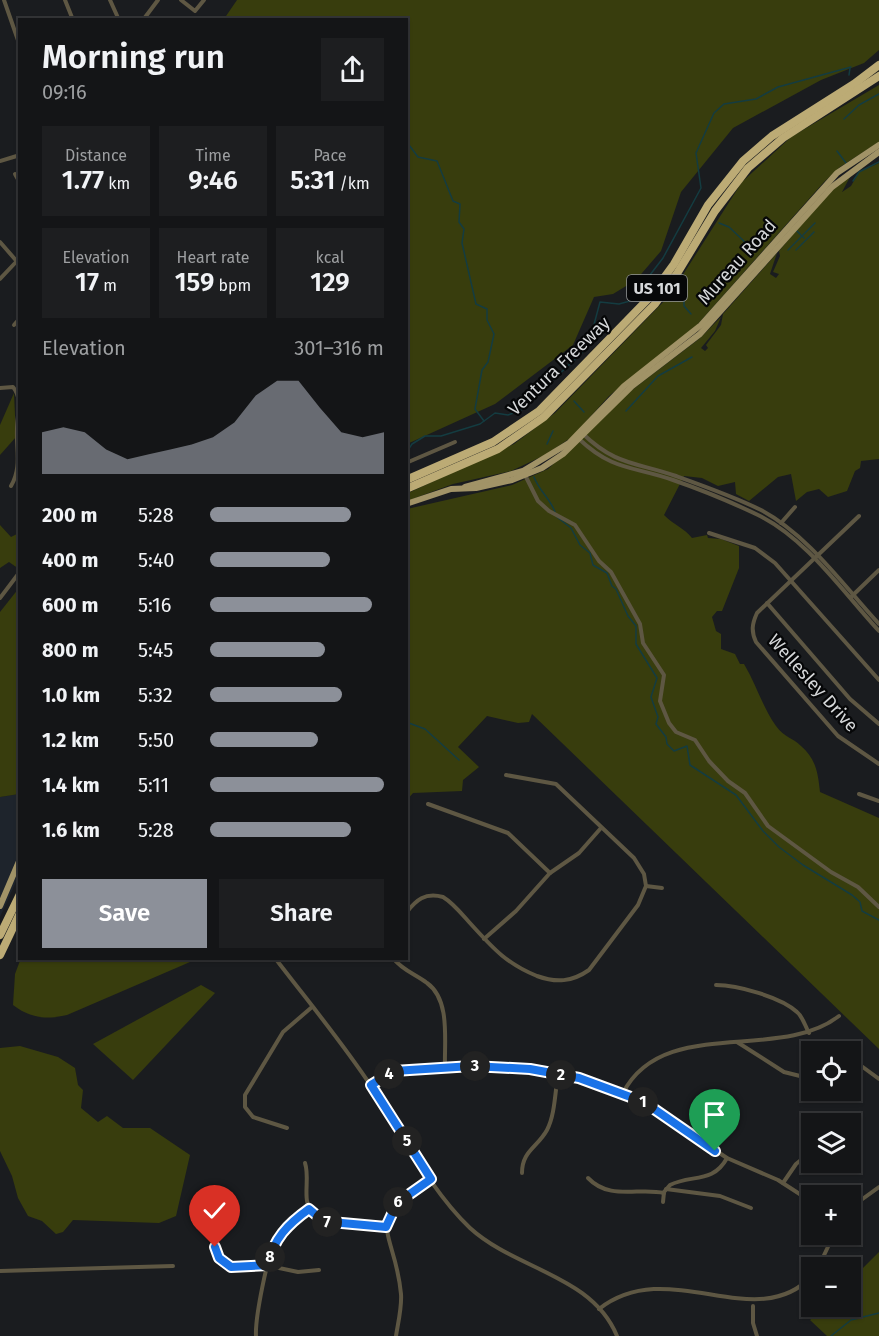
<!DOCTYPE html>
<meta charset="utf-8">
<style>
body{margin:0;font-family:"Fira Sans",sans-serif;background:#1d1e20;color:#f1f3f6;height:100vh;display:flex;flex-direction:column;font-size:22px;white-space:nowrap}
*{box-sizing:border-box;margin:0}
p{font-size:20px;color:#9d9fa1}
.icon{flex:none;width:33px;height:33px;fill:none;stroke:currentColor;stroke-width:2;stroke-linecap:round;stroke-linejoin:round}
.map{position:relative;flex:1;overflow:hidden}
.details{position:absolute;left:18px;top:18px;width:390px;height:942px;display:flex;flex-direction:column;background:#141517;border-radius:0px;box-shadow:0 2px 4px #0004,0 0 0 2px #333436}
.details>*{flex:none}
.controls{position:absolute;left:801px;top:1041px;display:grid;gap:12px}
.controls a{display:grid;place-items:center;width:60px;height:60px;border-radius:0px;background:#141517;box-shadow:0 2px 4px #0004,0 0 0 2px #333436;font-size:30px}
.pin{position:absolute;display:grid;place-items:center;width:51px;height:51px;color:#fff;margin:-62px -26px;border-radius:50% 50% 50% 0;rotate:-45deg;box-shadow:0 0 6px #0007}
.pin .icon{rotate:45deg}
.km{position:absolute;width:30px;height:30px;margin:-15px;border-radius:50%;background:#222;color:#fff;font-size:16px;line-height:30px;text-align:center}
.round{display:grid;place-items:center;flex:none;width:63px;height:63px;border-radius:0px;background:#1d1e20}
.overview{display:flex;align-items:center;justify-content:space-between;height:102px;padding:0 24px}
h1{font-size:33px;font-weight:600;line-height:45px}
.stats{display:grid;grid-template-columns:repeat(3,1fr);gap:9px;height:102px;padding:6px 24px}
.stats div{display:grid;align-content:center;border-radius:0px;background:#1d1e20;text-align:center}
.stats b{font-size:26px;font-weight:600}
.stats small{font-size:16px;font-weight:400}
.stats p{font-size:16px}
.chart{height:168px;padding:12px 24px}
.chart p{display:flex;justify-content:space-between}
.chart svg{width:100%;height:108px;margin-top:6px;fill:#8c9099;opacity:.7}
.primary-button{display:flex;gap:12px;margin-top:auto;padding:12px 24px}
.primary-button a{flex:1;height:69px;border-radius:0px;background:#8c9099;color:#fff;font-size:24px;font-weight:600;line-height:69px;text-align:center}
.primary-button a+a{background:#1d1e20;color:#f1f3f6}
ul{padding:0 24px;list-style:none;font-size:20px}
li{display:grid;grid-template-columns:96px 72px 1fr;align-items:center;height:45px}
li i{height:15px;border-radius:8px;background:#8c9099}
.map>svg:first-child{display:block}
</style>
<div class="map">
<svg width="879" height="1336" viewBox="0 0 879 1336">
<rect width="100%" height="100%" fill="#1a1c1f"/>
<path fill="#1e242c" d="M19 794V864L15 884 0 917V797Z"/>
<g fill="#383d0d">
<path d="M237 0H879V50L864 63 821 80 733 128 681 192 661 251 636 280 613 294 594 297 573 345 495 404 407 444 406 20 224 19Z"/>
<path d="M879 85V142L840 167 824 182 697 325 609 396 572 437 545 455 511 471 453 484 407 501 406 494 514 444 555 413 670 295 742 182 791 137Z"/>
<path d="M879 163V459L861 461 860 468 855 471 847 491 828 497 819 489 807 492 796 501 791 474 778 477 749 501 736 494 735 482 718 486 702 478 684 476 664 515C674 525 684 528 692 538L707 535 708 538 721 539 739 546V568L722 611H717L712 617 716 631 721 634V649L735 654 740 664H744C756 684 762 706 776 726 785 738 792 737 801 746 816 759 818 773 820 792L879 818V1049L532 714 529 722 518 723 487 716 458 747 479 767 463 780 462 791 413 793 407 800V509L512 485 548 469 628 393 699 339 721 317 715 331 701 348 705 351 708 348 706 345 721 325 723 314 777 253 770 274 776 278 779 274 773 272 780 256 779 251C795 233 830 185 850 177L842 192 851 186 859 172Z"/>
<path d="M14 393 16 437 0 455V425Z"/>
<path d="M0 525 11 537 19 533V569L9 562 0 568Z"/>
<path d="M19 588V794L0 797V612Z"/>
<path d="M21 958H197V959L67 1015C46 1020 30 1018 13 1005L15 974Z"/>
<path d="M201 985 215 993 133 1080 93 1044Z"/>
<path d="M20 1046 58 1057 75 1068 78 1085 83 1090 81 1108 98 1122 107 1116 123 1128H150L190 1155 176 1216 159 1223 73 1220 63 1232 56 1234 42 1221 28 1216 18 1198 12 1176 0 1151V1048Z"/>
<path d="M879 1252V1336H827L810 1320 824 1307 850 1306 851 1280Z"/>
</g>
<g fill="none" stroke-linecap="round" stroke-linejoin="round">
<g stroke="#143c41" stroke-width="1.5">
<path d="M849 75 850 68"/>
<path d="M844 119 859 105 879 94"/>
<path d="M406 141 418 157 437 161 453 201 460 204 459 222 464 229 462 243 476 304 487 309V320L494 334 488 362 482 370 475 409 484 421"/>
<path d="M837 151 846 163"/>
<path d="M853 181 859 172 879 162"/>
<path d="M719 223 729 227 747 244"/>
<path d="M797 231 804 238"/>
<path d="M788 250 815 223"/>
<path d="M796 250 814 232"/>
<path d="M684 300V306L691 314"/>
<path d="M574 401 584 412"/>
<path d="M626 411 658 376 692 357"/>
<path d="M547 444 553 431"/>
<path d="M406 453 412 444 425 436H441L480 424 495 413 508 415 521 410 588 347 600 302 619 304 630 301 663 258 701 188 696 153 714 113 724 104 756 99 778 87 851 67"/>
<path d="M534 477C539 491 550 498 555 512"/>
<path d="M557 517 571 528 580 545 590 553 593 565 607 573 612 586 616 589 628 616 636 626V644L657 678 651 697 658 717 656 724 666 737 667 744 674 751 687 746 690 765 736 795 763 831 779 847 803 865 852 895 860 902 862 911 879 920"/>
<path d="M406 722 425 729 459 760"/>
<path d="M831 1336 851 1320 879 1313"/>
</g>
<g stroke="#5e5743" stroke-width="4">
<path d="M4 0 20 46"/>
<path d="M65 0 73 20"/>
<path d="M110 0 119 20"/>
<path d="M181 0 195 11 204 0"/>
<path d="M143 20 158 0"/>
<path d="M0 161 20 155"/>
<path d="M15 174 20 183"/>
<path d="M0 242 20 265"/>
<path d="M0 279 16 262"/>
<path d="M14 325 20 318"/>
<path d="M0 388 13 387C23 399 17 414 17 429 16 450 22 467 11 486"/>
<path d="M582 433C616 466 636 462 676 476 704 486 735 497 761 510 809 536 843 585 879 624"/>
<path d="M579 439C613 471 633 466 673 480 702 490 731 502 758 515 807 539 842 591 879 631"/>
<path d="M406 463 455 442"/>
<path d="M525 475 538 501 549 511 575 525 599 561 611 572 640 624 643 643 664 675 660 701 669 723 676 732 695 740 709 761 728 781 745 793 768 826 831 872 858 887 879 907"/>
<path d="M859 516 757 613C752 624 751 631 756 642L838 736 879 764"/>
<path d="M781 523 795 507"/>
<path d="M709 533 755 548 775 563 879 680"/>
<path d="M852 596 879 570"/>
<path d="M0 598 19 573"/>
<path d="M767 603 850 699 879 724"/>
<path d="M859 794 879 801"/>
<path d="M428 804 508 833 550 873"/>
<path d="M646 886 662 888"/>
<path d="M406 913C416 900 425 892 443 897 453 903 461 913 469 922 492 947 505 963 537 976 556 983 572 982 589 970L638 905 646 886 644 874 634 858 556 784 506 775"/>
<path d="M484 939 516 911 550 873 579 853 601 828"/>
<path d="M275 958C307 1000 342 1042 371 1086 402 1132 429 1189 470 1228 516 1270 592 1275 617 1336"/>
<path d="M393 958C402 970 415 974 427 983 451 1000 444 1042 445 1068"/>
<path d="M716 985C737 985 781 997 797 1012 803 1017 805 1026 809 1033"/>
<path d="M737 1042 784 1072 812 1079"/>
<path d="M850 1066 860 1065 879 1079"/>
<path d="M371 1085 394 1071 472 1066 530 1069 579 1078 644 1103 727 1158 778 1180 812 1202"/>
<path d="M623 1093C663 1015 779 1063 839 1016"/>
<path d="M287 1128 253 1117 245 1107V1095L283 1032 312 1007"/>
<path d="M305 1163C309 1175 305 1189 307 1201 312 1231 363 1224 386 1227"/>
<path d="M522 1173C522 1151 537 1148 547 1130 555 1115 555 1092 558 1075"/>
<path d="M588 1178C610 1201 639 1187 664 1193"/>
<path d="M783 1183 796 1164 812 1151"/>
<path d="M666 1189 720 1196 751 1208"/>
<path d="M663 1202 664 1192 670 1185C691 1174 713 1184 727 1158"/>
<path d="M850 1208 879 1187"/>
<path d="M226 1224C213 1239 212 1256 231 1267L260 1264 298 1272 319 1270"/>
<path d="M818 1268 834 1234"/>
<path d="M0 1271 173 1266"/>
<path d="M753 1306V1323L757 1336"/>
<path d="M599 1309C670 1254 755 1336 812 1276"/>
<path d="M256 1336C255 1319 267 1255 276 1241 283 1228 297 1218 309 1209"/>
<path d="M396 1336C398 1323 402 1307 401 1294 395 1228 360 1225 431 1179"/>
</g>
<g stroke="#a19367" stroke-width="6">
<path d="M465 487 523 471 569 443 624 386 701 325 837 173 879 145"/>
<path d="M406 504 451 489 476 488 512 480 542 468 563 454 632 386 700 334 832 187 879 152"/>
<path d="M0 906 20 859"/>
</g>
<g stroke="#bcab75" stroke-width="8">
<path d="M406 480 493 442 539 411 650 297 674 264 708 205 743 161 772 136 854 84 879 65"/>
<path d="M406 489 498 449 544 417 655 304 678 272 715 211 748 168 783 138 879 76"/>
<path d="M0 935 20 894"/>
<path d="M0 955 20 913"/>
</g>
</g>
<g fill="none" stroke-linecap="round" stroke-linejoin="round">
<g stroke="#fff" stroke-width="12">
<path id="route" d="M215 1247 219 1258 231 1267 268 1265C273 1239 288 1224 309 1209L322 1220 331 1222 386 1227 397 1203 431 1179 371 1085 394 1071 472 1066 530 1069 579 1078 644 1102 715 1151"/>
</g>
<use href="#route" stroke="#1a73e8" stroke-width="8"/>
</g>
<g text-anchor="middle" stroke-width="4.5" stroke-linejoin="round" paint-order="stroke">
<rect fill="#060708" stroke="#97999a" stroke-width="1.5" x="627" y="275" width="60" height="26" rx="4.5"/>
<g font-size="16" font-weight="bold" fill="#d5d7d9">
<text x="657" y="294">US 101</text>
</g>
<g font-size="18" fill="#d5d7d9" stroke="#060708">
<text transform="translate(737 262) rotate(-48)" y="6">Mureau Road</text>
<text transform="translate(559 366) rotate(-44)" y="6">Ventura Freeway</text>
<text transform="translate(813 683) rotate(48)" y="6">Wellesley Drive</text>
</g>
</g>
</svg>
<div class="controls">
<a><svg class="icon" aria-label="locate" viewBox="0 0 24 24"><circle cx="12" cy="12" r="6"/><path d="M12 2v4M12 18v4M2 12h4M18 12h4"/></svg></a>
<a><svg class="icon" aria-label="layers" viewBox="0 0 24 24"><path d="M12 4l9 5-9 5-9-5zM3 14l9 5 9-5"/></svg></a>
<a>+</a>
<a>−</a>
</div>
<div class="pin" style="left:715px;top:1151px;background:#1e9e55"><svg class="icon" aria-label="arrive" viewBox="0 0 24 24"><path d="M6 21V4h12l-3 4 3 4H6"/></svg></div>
<div class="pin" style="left:215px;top:1247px;background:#d93025"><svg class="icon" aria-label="check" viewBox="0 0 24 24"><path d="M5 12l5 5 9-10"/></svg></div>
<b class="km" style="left:643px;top:1102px">1</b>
<b class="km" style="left:561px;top:1075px">2</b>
<b class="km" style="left:475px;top:1066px">3</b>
<b class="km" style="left:389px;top:1074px">4</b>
<b class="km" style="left:407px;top:1141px">5</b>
<b class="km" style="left:398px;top:1202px">6</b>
<b class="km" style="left:327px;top:1222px">7</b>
<b class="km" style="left:270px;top:1257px">8</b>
<section class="details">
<div class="overview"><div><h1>Morning run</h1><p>09:16</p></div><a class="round"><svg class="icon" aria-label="share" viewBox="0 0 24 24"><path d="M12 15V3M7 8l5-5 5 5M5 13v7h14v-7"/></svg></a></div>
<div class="stats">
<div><p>Distance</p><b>1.77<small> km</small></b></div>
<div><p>Time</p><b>9:46</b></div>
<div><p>Pace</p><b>5:31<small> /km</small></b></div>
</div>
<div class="stats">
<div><p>Elevation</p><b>17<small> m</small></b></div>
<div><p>Heart rate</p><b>159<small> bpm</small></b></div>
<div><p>kcal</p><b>129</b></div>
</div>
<div class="chart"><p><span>Elevation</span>301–316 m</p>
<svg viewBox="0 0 160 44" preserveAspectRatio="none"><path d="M0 44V27L10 25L20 27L30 34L40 38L50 36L60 34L70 32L80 29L90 23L100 12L110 6L120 6L130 17L140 27L150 29L160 27V44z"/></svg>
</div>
<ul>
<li><b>200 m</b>5:28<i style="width:81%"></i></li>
<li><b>400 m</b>5:40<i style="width:69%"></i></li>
<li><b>600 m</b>5:16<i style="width:93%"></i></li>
<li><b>800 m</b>5:45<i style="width:66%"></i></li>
<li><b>1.0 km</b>5:32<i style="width:76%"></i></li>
<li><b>1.2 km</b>5:50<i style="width:62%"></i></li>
<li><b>1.4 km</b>5:11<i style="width:100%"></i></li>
<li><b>1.6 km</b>5:28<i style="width:81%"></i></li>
</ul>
<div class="primary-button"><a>Save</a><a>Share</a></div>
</section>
</div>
